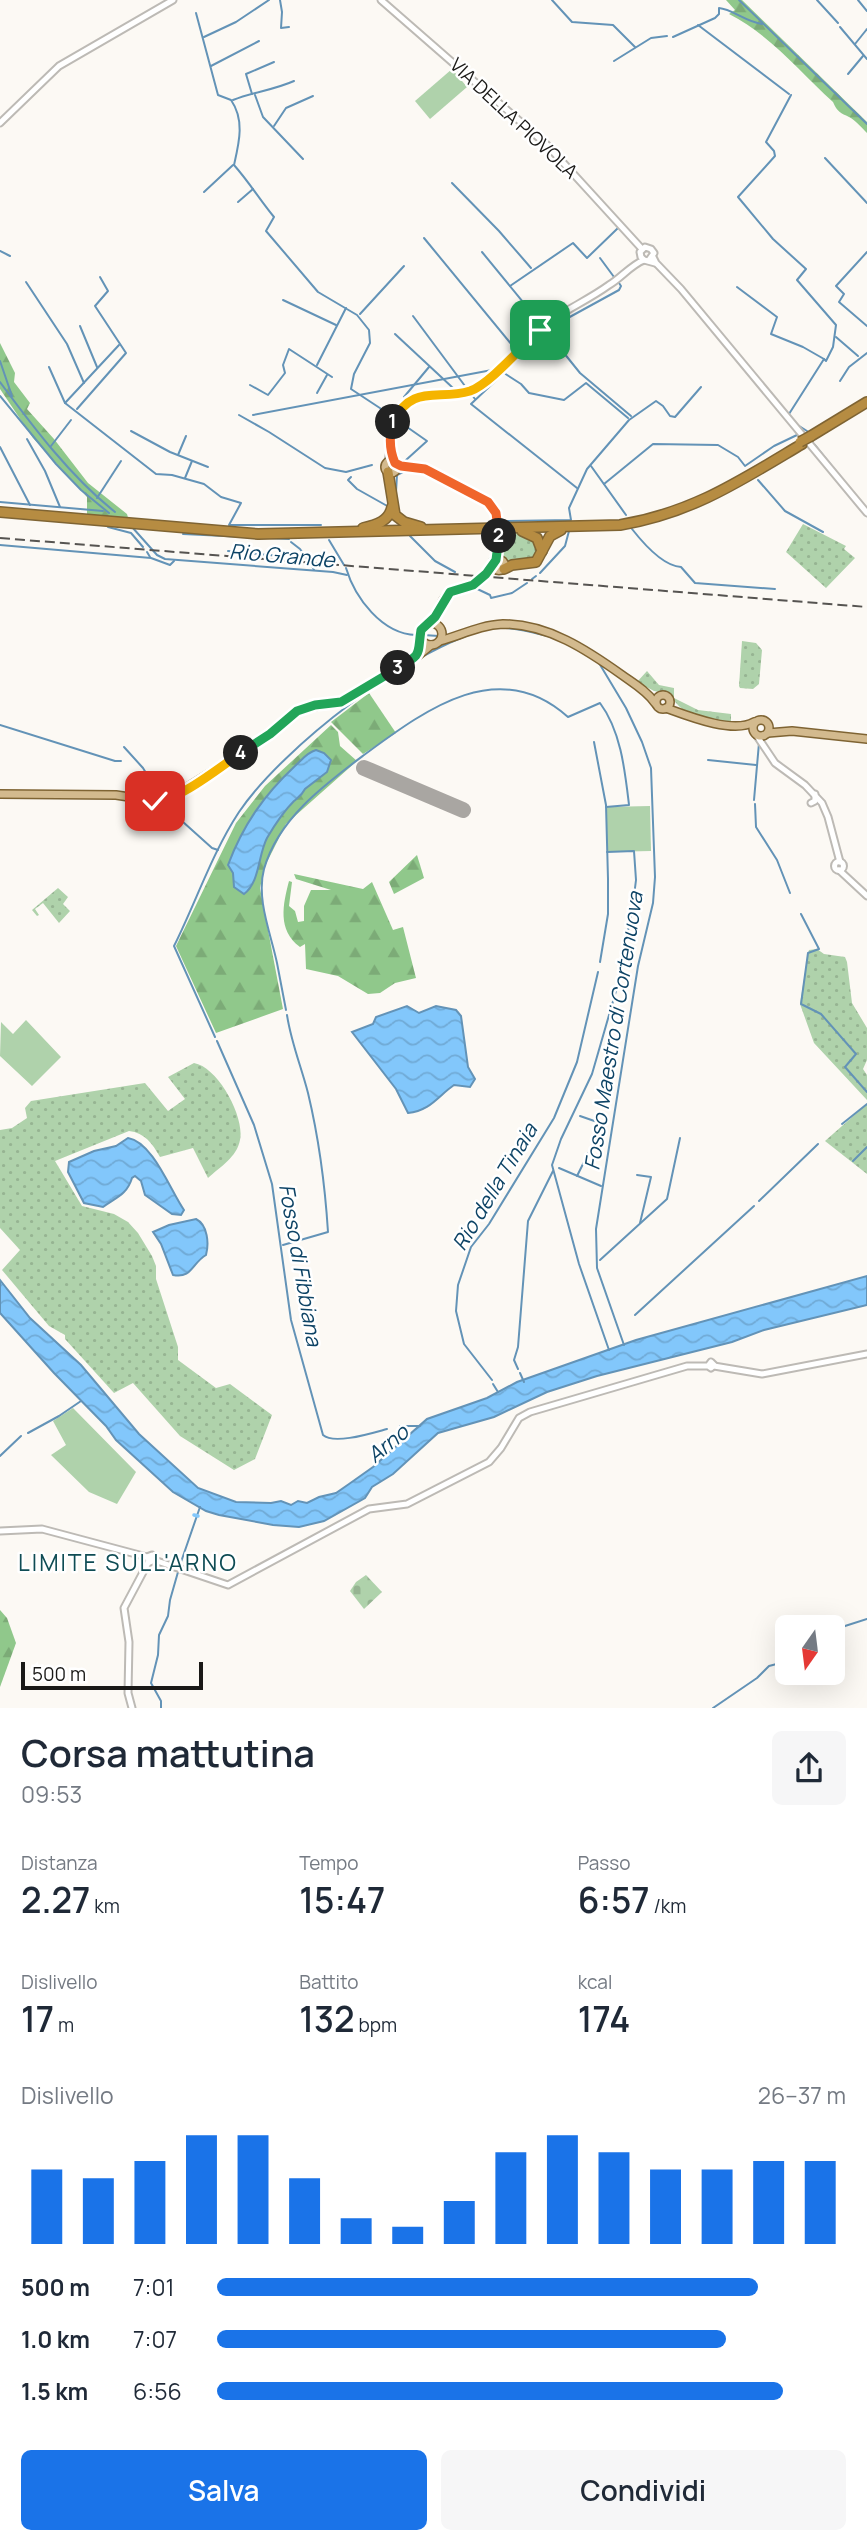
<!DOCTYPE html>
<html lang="it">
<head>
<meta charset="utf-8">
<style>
	:root { --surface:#fff; --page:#f6f6f7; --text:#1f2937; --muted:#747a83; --accent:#1a73e8 }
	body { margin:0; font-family:Manrope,sans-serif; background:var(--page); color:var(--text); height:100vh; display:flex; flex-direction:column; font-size:26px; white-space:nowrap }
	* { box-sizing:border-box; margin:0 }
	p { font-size:23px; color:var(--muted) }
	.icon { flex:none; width:38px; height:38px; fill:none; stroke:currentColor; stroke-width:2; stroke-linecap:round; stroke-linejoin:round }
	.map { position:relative; height:1708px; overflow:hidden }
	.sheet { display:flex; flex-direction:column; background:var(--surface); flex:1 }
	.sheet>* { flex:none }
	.needle { width:46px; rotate:194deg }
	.fabs { position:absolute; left:775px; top:1615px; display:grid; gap:14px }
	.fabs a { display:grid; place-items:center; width:70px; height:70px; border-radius:10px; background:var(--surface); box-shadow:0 7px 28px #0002; font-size:35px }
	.scale { position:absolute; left:21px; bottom:18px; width:182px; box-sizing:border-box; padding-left:7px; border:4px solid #1a1917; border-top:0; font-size:19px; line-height:24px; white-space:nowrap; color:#1a1917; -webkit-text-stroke:5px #fff; paint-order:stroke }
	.pin { position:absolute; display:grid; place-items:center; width:60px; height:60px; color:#fff; margin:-30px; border-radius:14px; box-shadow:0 4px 10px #0006 }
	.km { position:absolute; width:35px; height:35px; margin:-18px; border-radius:50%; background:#222; color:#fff; font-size:19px; line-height:35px; text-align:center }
	.round { display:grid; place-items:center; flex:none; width:74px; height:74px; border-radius:10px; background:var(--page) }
	.summary { display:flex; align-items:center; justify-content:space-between; height:119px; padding:0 21px }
	h1 { font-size:38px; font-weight:600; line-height:52px }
	.stats { display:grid; grid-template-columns:repeat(3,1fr); gap:10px; height:119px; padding:7px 21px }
	.stats div { display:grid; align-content:center }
	.stats b { font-size:35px; font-weight:600 }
	.stats small { font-size:19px; font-weight:400 }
	.stats p { font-size:19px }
	.chart { height:196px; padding:14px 21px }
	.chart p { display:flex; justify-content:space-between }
	.chart svg { width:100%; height:126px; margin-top:7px; stroke:var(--accent); stroke-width:6 }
	.button { display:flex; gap:14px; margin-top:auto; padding:14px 21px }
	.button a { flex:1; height:80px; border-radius:10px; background:var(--accent); color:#fff; font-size:28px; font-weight:600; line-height:80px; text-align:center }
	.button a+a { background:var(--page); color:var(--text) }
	ul { padding:0 21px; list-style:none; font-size:23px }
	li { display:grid; grid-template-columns:112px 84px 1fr; align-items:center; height:52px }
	li i { height:18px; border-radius:9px; background:var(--accent) }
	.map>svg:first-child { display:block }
	.grass { fill:url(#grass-dots) }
	.forest { fill:url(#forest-firs) }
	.cemetery { fill:url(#cemetery-stones) }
	.garden { fill:#afd2ab }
	.water { fill:url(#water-waves); stroke:#6393b7; stroke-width:2 }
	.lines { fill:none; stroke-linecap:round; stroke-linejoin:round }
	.stream { stroke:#6393b7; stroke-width:2 }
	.canal { stroke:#82c7fb; stroke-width:3.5 }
	.runway { stroke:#a9a6a2; stroke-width:16 }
	.secondary-casing { stroke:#bdbab5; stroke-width:9 }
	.primary-casing { stroke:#7f6433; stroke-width:10 }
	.highway-casing { stroke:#7f6433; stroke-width:12 }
	.secondary { stroke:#fff; stroke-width:5 }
	.primary { stroke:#d3ba8e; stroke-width:7 }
	.highway { stroke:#b68c42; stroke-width:9 }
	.rail { stroke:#565451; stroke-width:2; stroke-dasharray:10 5; stroke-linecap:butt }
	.primary-bridge-casing { stroke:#7f6433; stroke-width:10; stroke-linecap:butt }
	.highway-bridge-casing { stroke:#7f6433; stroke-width:12; stroke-linecap:butt }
	.primary-bridge { stroke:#d3ba8e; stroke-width:7 }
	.highway-bridge { stroke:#b68c42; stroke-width:9 }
	.split-1-casing { stroke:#fff; stroke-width:14 }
	.split-2-casing { stroke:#fff; stroke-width:14 }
	.split-3-casing { stroke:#fff; stroke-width:14 }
	.split-4-casing { stroke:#fff; stroke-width:14 }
	.split-5-casing { stroke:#fff; stroke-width:14 }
	.split-1 { stroke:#f5b400; stroke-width:9 }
	.split-2 { stroke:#f0652b; stroke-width:9 }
	.split-3 { stroke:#22a559; stroke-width:9 }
	.split-4 { stroke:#22a559; stroke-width:9 }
	.split-5 { stroke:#f5b400; stroke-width:9 }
	.labels { text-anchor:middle; stroke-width:5; stroke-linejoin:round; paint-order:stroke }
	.street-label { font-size:19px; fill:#1a1917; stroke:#fff }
	.water-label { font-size:21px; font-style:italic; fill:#0d4365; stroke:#fff }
	.quarter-label { font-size:23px; letter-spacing:2px; fill:#0f4c54; stroke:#fff }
</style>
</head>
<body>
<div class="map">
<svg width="867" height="1708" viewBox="0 0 867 1708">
	<defs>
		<pattern id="grass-dots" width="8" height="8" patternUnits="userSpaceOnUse" patternTransform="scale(1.75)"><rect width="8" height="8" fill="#afd2ab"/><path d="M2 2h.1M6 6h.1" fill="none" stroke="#96b492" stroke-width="1.8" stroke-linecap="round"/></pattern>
		<pattern id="forest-firs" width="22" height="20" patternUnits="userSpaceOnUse" patternTransform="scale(1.75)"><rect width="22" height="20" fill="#90c88b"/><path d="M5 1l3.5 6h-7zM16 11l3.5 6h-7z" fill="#7cab77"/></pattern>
		<pattern id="cemetery-stones" width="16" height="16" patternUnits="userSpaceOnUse" patternTransform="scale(1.75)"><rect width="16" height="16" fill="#afd2ab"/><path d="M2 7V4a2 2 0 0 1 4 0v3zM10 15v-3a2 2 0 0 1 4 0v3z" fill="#96b492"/></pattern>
		<pattern id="water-waves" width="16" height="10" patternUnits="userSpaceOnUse" patternTransform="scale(1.75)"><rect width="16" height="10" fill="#82c7fb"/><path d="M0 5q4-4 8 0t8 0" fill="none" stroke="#70aad6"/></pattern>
	</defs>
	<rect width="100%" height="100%" fill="#fcf9f4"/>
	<g class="grass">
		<path d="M803,524L846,546L844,549L855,558L826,588L786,552Z"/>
		<path d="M479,531H515L538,540V558L512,562L506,560L501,550V532L495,557L488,559L491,556L489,534H479Z"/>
		<path d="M742,641L756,643L762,650L759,684L753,689L740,688L739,686Z"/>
		<path d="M647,671L659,685L674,688V698L698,710L731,714V722C702,719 687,720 669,694L654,691L637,682Z"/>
		<path d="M58,888L68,897L63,904L70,911L59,923L43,903L35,909L39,915L37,916L32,910Z"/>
		<path d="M817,949L824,954L845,957L847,962L852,1003L867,1028V1060L863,1069L867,1075V1100L814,1043L800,1004L808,953L809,950Z"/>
		<path d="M194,1063C218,1067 245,1117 240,1140C237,1157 220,1167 208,1178L193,1148L160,1157C152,1143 145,1133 129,1131L55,1161L82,1206L114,1214L128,1222L138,1233L152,1256L156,1266V1279L178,1347V1360L216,1388L230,1384L272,1415L255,1459L234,1470L180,1436L133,1383L114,1393L65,1339V1335L49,1326L2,1270L20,1250L0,1228V1130L12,1128L27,1118L25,1108L31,1101L145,1083L168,1111L185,1099L168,1077Z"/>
		<path d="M867,1104V1174L825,1141Z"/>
	</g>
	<g class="forest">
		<path d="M726,0H742L867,122V133C862,128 855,120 849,117C841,113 837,112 833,102C800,72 769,34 729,14L735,10Z"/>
		<path d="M0,343L15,373L14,382L30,403L27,409L54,439L88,483L127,514L129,521L87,517V497L33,438L0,389Z"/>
		<path d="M369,693L396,733L363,754L331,722Z"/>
		<path d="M331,725L338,732L340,746L357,761L286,824L265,866L260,888L283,1009L216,1033L176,946L236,823L265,786Z"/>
		<path d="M417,855L424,878L394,894L389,882Z"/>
		<path d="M294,874L363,889L372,882L393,930L403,927L416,978L395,983L380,993L368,994L338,976L306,969L305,944L300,947C277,930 283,904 289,881L292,882L289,906L295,911L298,922L304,921V906L311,890H331L296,879Z"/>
		<path d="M0,1610L7,1618L16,1643L0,1687Z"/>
	</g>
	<path class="cemetery" d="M366,1575L382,1592L364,1609L350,1591L356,1582Z"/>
	<g class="garden">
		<path d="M452,69L467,87L430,119L415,101Z"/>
		<path d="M650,806L651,851L607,852L606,807Z"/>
		<path d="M26,1020L61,1057L32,1086L0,1056L1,1022L13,1034Z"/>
		<path d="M73,1408L136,1472L117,1504L89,1492L51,1455L66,1445L53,1421Z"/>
	</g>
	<g class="water">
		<path d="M316,750L324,753L331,760L327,772L305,789C302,795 300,796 294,801C285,810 274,826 267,838C258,855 260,882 244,894L234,887L233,873L228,865C243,825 264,795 295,766C302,760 306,753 316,750Z"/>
		<path d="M407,1006L419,1013L436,1006L456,1010L461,1016L468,1067L475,1079L470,1087L454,1085C438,1096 430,1111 408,1113L396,1089L352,1032L373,1024L376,1017Z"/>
		<path d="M128,1138C153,1142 171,1192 184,1210L181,1215L172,1214L145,1195L141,1181L135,1176L132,1178C127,1195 115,1198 103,1207L84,1203L68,1172L69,1162L94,1151L116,1146Z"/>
		<path d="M196,1219C208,1225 209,1244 206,1255C192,1263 192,1279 173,1275L161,1244L153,1232L169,1225Z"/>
		<path d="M867,1276V1305L764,1330L732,1342L597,1376L547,1392L494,1417L438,1433L393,1474L372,1487L365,1498L324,1521L299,1527L273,1525L219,1515L206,1511L173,1492L116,1440L106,1426L54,1373L0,1313V1280L30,1318L81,1365L139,1434L198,1488L236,1502L271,1503L281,1501L291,1505L298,1501L307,1503L319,1497L336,1493L349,1484L373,1467L427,1419L487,1398L517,1382L636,1340Z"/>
	</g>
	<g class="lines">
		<g class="stream">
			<path d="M280,0L282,12L281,28L289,27"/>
			<path d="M552,0L572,22L613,25L635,47"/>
			<path d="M739,0L867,124"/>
			<path d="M817,0L838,23"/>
			<path d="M858,0L867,11"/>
			<path d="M196,13L218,95L231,100C245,120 239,143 234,165"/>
			<path d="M698,25L789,94"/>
			<path d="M840,27L867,59"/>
			<path d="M204,37L236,22L269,0"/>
			<path d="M673,37L715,18L719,14V8C732,9 746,22 762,24"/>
			<path d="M855,44L867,29"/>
			<path d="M614,61L651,38L667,36"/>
			<path d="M211,66L259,41"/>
			<path d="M848,74L863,56"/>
			<path d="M252,94L246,74L274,62"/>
			<path d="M255,95L263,117L303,159"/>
			<path d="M233,100C253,92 274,90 294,81"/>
			<path d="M274,126L286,108L313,96"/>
			<path d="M825,158L867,203"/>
			<path d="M234,165C249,182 260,200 274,217L266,231L318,292L357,315L369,330L370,343L354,374L351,389L392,416"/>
			<path d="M452,183L499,231L531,268"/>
			<path d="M204,192L233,165"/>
			<path d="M238,202L253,189"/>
			<path d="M424,238L521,356"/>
			<path d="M0,251L10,256"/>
			<path d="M482,252L541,324"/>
			<path d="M867,252L836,286L844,294L839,302L867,326"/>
			<path d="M600,258L614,277"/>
			<path d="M26,282L67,344L84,383"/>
			<path d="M510,286L573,243L587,258L618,228"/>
			<path d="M737,287L777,317L771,334L803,347L824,359"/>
			<path d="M283,300L336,325"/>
			<path d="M360,314L404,266"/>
			<path d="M413,316L465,386"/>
			<path d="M80,326L97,367"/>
			<path d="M546,330L619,290L621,286L619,283"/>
			<path d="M547,332L471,404L577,488"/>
			<path d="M547,332L580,373L631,416"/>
			<path d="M395,334L453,388"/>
			<path d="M836,337L858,356"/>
			<path d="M0,361L12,396"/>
			<path d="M317,365L346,308"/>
			<path d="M49,367L65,403L156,474L172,475L204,484L221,497L241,503L229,525H321"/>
			<path d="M504,373L521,384L529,393L564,400L586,383L628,418"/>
			<path d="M840,381L849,367L867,353"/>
			<path d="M0,382C34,428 70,476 115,512"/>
			<path d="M250,385L268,395L285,373L283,365L289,349L332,377"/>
			<path d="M317,393L327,375"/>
			<path d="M471,394L475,399"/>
			<path d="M0,396L56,464L81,490L109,513"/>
			<path d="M404,397L429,367"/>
			<path d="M65,403L119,345"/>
			<path d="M77,409L126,353L95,306L108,291L100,277"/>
			<path d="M789,414L824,359L826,361L833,347L836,325L797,280L806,269L773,239L738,197L775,156L774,151L766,142L791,95"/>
			<path d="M239,415L269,432L325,468L346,472L372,465"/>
			<path d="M253,415L492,370"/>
			<path d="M397,420L427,441L406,460L408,463"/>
			<path d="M796,424L807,431"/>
			<path d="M131,431L170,452L208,467"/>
			<path d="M27,439L45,471L60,507"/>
			<path d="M815,445L843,480"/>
			<path d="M51,446L71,420"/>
			<path d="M0,447L30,505"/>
			<path d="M178,455L186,436"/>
			<path d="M591,466L626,515"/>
			<path d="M351,477L348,480L357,489L389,507"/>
			<path d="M185,478L192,461"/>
			<path d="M758,480L785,511L823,532"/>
			<path d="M604,484L653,444L718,445L738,457L745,466L774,446L797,435"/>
			<path d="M396,492L397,475L407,470"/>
			<path d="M97,498L121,461"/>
			<path d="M0,502L103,511"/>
			<path d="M508,521L571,520L569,508L587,469L629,420L656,401L663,406L670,416L675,417L701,387"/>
			<path d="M108,527L131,533L143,547"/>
			<path d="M132,527L157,555L165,559L333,572L347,575"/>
			<path d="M632,529C643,543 663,566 681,567L695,583L775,589"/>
			<path d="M183,534L289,539"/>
			<path d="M410,536L435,561L455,572"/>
			<path d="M322,537H327"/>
			<path d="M329,540L344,565"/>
			<path d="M291,542L300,549L309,561"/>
			<path d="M0,545L151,558L170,565L174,561"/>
			<path d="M228,551L279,556V559"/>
			<path d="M147,552L150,557"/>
			<path d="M311,564L314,570"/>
			<path d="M346,568C355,598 382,634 416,635"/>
			<path d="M540,573L565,546L569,531"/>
			<path d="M532,579L536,576"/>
			<path d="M471,586L490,595L491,598L512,593L527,583"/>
			<path d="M423,635L439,636"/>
			<path d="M599,663L626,708L642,742L651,768L655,877L653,903L638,966L596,1229L597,1268L624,1345"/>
			<path d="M0,725L115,761H121"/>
			<path d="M594,742L606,805L608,879V914L600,962"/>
			<path d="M124,747L143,768L160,796"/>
			<path d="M708,760L756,765"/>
			<path d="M754,800L759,743"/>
			<path d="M150,804H163L212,848L218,850"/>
			<path d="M755,804L756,827L777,860L790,893"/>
			<path d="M607,852L634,851L636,880L633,904L618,984L592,1074L561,1139L552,1165L579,1264L609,1350"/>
			<path d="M801,914L819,949L808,953L801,1004L821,1014L856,1054L845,1067L867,1092"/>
			<path d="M286,1010C283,995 280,979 277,963C271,934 256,899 264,869C278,819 324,785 364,755C424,711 498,654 568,717L600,703C621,731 625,771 629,805L606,807"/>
			<path d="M215,1037L174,946C196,902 212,853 239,812C283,747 411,648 488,629C507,625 532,632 551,637"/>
			<path d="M217,1041L254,1125L272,1184L291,1320L323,1435C334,1445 372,1433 387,1429"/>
			<path d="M842,1124L867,1104"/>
			<path d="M853,1161L867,1147"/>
			<path d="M559,1168L601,1186"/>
			<path d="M637,1175L651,1177L640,1223"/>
			<path d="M577,1176L603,1124L580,1116"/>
			<path d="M759,1201L818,1144"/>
			<path d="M283,1245L328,1232C325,1185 319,1139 308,1093C301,1066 291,1042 287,1015"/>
			<path d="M600,1260L667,1199L680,1138"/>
			<path d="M635,1315L754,1206"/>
			<path d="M518,1369L514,1360L518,1347L528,1221L553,1171"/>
			<path d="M520,1373L524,1382"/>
			<path d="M492,1380L464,1344L456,1311L458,1285L471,1247L489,1224L554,1118L577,1062L598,972"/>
			<path d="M493,1384L498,1392"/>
			<path d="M400,1426H420"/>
			<path d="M28,1433L59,1416L81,1401"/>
			<path d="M0,1456L21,1436"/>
			<path d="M181,1562L200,1507"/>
			<path d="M833,1636L845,1626L867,1619"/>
			<path d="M161,1708V1701L151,1683L158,1655L159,1635L168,1616L170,1600L178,1572"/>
			<path d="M713,1708L757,1678L769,1666L788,1661"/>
		</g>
		<path class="canal" d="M194,1515L198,1516"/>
		<path class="runway" d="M364,768L463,810"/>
		<g class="secondary-casing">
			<g id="secondary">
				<path d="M381,0L547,145L642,249"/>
				<path d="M0,123L59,66L173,0"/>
				<path d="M653,257L656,263L681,289L867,513"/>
				<path d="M649,260L654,253L651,249L645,247L640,252L641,257L644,260L655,263"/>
				<path d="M387,464C394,444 386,424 402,408C423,386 454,401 478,387C502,373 520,346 541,328C562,311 587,301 609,285C621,278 631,265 644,260"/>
				<path d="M757,736L775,763L805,785L822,803L828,817L840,862"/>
				<path d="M811,803L815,801V794"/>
				<circle cx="839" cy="866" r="4.5"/>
				<path d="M839,870L867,896"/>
				<path d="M714,1366L762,1374L867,1354"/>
				<path d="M0,1531L42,1529L147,1557"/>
				<path d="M154,1560L152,1555L147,1557L150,1562L154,1560L228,1585L369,1509L407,1504L489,1462L501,1448L519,1418L530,1412L687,1366H708L711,1362L714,1365L711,1368L708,1366"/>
				<path d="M132,1708L128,1693L129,1642L124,1608L149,1561"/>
			</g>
		</g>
		<g class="primary-casing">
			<g id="primary">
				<circle cx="391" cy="467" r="6"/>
				<path d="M396,464L425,469L484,499L494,508L498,523"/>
				<circle cx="499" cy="565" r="5.5"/>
				<path d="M496,560L498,533"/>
				<circle cx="431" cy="634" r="11"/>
				<path d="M429,623L436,615L443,600"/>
				<path d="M440,641C461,635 481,625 503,624C548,624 587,650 622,675C633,683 647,691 655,703"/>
				<circle cx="663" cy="702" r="7"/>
				<path d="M666,708C688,716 733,734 754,722"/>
				<circle cx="761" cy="728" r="8"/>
				<path d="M768,733L792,731L867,739"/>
				<path d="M0,794L116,795L155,801L167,800L262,740L297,711L348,699L419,655L431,645"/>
			</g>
		</g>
		<g class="highway-casing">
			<g id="highway">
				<path d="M811,436L867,402"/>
				<path d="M388,472L395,515L404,522L421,527"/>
				<path d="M0,512L258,534L620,525C692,513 740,481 802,444"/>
				<path d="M363,528C377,525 389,521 392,507"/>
				<path d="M522,531L537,538L542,551"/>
				<path d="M504,569L512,565L536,562L550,536L561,530"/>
			</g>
		</g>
		<use href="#secondary" class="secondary"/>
		<use href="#primary" class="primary"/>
		<use href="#highway" class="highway"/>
		<path class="rail" d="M0,538L867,607"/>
		<g class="primary-bridge-casing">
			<g id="primary-bridge">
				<path d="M498,523V533"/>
				<path d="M443,600C454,583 471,590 486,574"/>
			</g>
		</g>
		<g class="highway-bridge-casing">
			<path id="highway-bridge" d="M800,442L811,436"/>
		</g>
		<use href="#primary-bridge" class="primary-bridge"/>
		<use href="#highway-bridge" class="highway-bridge"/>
	</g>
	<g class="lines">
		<g class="split-1-casing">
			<path id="split-1" d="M393,422C412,383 438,401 470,391C490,384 523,345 540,330"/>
		</g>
		<g class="split-2-casing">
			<path id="split-2" d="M393,422C389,436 389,449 395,463L401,466L425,469L488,502L496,513L499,536"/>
		</g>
		<g class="split-3-casing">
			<path id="split-3" d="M398,668C423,653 417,656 421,630L435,617L450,592L473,585L486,574L496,560L499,536"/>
		</g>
		<g class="split-4-casing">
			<path id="split-4" d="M241,753L270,734L297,711L315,705L341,702L398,668"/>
		</g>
		<g class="split-5-casing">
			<path id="split-5" d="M155,801C179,801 221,766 241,753"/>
		</g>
		<use href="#split-1" class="split-1"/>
		<use href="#split-2" class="split-2"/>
		<use href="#split-3" class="split-3"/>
		<use href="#split-4" class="split-4"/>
		<use href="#split-5" class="split-5"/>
	</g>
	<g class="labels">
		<g class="street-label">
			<text transform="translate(514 118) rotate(43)" y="7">VIA DELLA PIOVOLA</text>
		</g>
		<g class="water-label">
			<text transform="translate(282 556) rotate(5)" y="7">Rio Grande</text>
			<text transform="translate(614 1031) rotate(-81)" y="7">Fosso Maestro di Cortenuova</text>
			<text transform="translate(495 1187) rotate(-59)" y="7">Rio della Tinaia</text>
			<text transform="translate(300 1265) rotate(80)" y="7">Fosso di Fibbiana</text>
			<text transform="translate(388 1444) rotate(-39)" y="7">Arno</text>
		</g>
		<g class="quarter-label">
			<text x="128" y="1571">LIMITE SULL'ARNO</text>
		</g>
	</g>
</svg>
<div class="fabs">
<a><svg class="needle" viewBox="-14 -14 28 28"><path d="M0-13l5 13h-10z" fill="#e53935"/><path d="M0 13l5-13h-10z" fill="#747a83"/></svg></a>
</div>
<div class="scale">500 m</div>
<div class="pin" style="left:540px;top:330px;background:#1e9e55"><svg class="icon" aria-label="arrive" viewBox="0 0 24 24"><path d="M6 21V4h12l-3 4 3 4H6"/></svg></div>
<div class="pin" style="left:155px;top:801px;background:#d93025"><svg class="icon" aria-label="check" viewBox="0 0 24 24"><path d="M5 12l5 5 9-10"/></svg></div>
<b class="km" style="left:393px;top:422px">1</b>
<b class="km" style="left:499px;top:536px">2</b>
<b class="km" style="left:398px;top:668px">3</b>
<b class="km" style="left:241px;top:753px">4</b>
</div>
<section class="sheet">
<div class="summary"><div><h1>Corsa mattutina</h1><p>09:53</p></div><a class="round"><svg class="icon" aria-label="share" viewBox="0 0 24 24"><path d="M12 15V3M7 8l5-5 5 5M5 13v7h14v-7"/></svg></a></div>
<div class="stats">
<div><p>Distanza</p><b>2.27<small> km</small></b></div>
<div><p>Tempo</p><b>15:47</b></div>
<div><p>Passo</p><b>6:57<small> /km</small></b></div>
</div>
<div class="stats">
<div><p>Dislivello</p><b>17<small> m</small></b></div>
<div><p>Battito</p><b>132<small> bpm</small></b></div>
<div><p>kcal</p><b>174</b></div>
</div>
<div class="chart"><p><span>Dislivello</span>26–37 m</p>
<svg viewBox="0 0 160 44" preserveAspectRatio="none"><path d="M5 44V18M15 44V21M25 44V15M35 44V6M45 44V6M55 44V21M65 44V35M75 44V38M85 44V29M95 44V12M105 44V6M115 44V12M125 44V18M135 44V18M145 44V15M155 44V15"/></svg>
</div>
<ul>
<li><b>500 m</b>7:01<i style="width:86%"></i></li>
<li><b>1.0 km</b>7:07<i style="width:81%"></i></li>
<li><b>1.5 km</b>6:56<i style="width:90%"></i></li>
</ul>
<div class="button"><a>Salva</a><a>Condividi</a></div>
</section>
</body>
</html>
